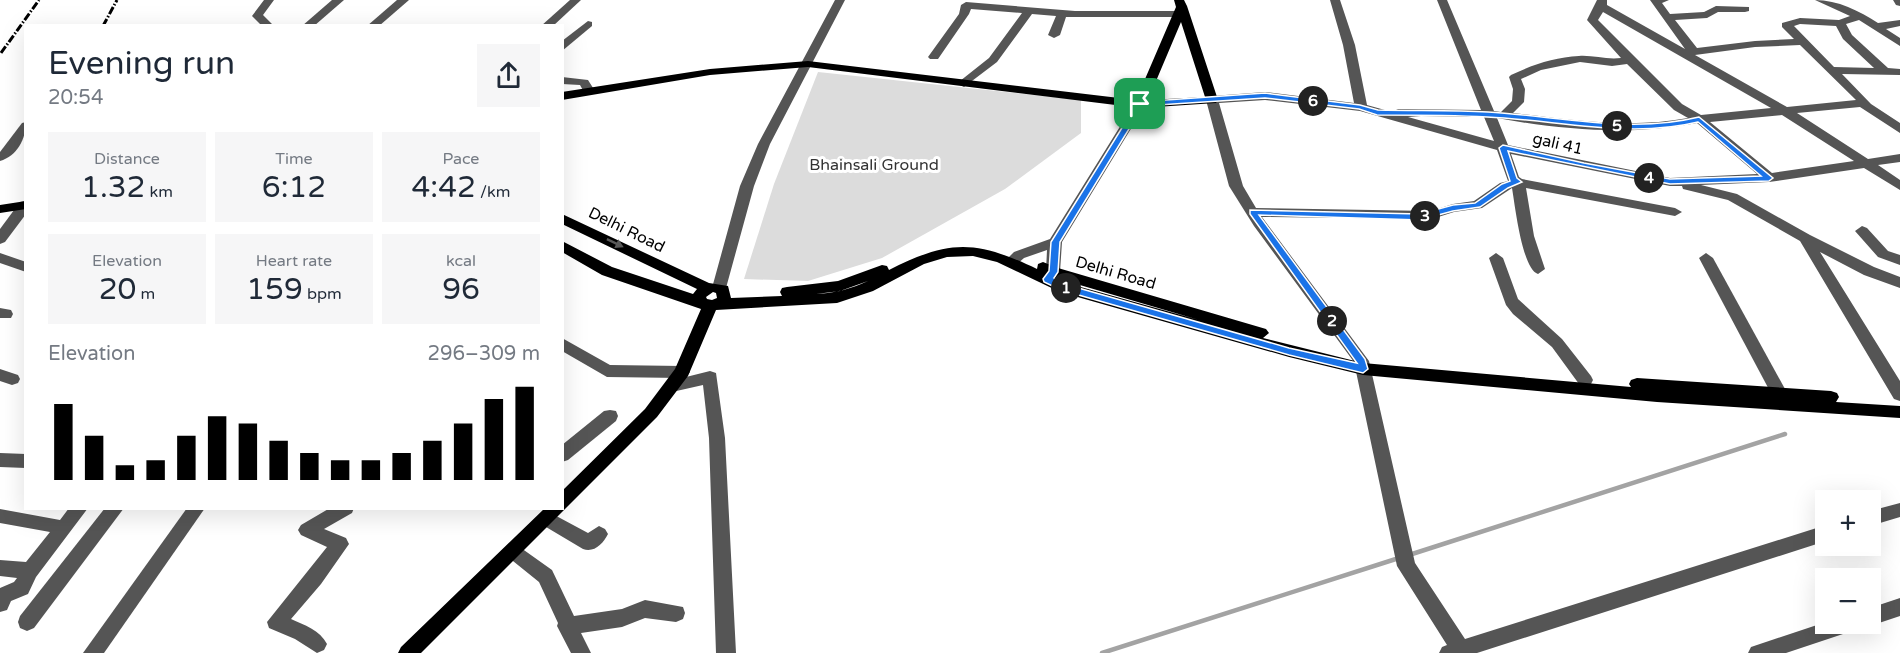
<!DOCTYPE html>
<html lang="en">
<head>
<meta charset="utf-8">
<style>
	:root { --surface:#fff; --page:#f6f6f7; --text:#1f2937; --muted:#747a83; --accent:#000 }
	body { margin:0; font-family:"Varela Round",sans-serif; background:var(--page); color:var(--text); height:100vh; display:flex; flex-direction:column; font-size:22px; white-space:nowrap }
	* { box-sizing:border-box; margin:0 }
	p { font-size:20px; color:var(--muted) }
	.icon { flex:none; width:33px; height:33px; fill:none; stroke:currentColor; stroke-width:2; stroke-linecap:round; stroke-linejoin:round }
	.map { position:relative; flex:1; overflow:hidden }
	.panel { position:absolute; left:24px; top:24px; width:540px; height:486px; display:flex; flex-direction:column; background:var(--surface); border-radius:0px; box-shadow:0 6px 24px #0002 }
	.panel>* { flex:none }
	.controls { position:absolute; left:1815px; top:490px; display:grid; gap:12px }
	.controls a { display:grid; place-items:center; width:66px; height:66px; border-radius:0px; background:var(--surface); box-shadow:0 6px 24px #0002; font-size:30px }
	.pin { position:absolute; display:grid; place-items:center; width:51px; height:51px; color:#fff; margin:-26px; border-radius:12px; box-shadow:0 3px 9px #0006 }
	.km { position:absolute; width:30px; height:30px; margin:-15px; border-radius:50%; background:#222; color:#fff; font-size:16px; line-height:30px; text-align:center }
	.round { display:grid; place-items:center; flex:none; width:63px; height:63px; border-radius:0px; background:var(--page) }
	.overview { display:flex; align-items:center; justify-content:space-between; height:102px; padding:0 24px }
	h1 { font-size:33px; font-weight:600; line-height:45px }
	.metrics { display:grid; grid-template-columns:repeat(3,1fr); gap:9px; height:102px; padding:6px 24px }
	.metrics div { display:grid; align-content:center; border-radius:0px; background:var(--page); text-align:center }
	.metrics b { font-size:30px; font-weight:600 }
	.metrics small { font-size:16px; font-weight:400 }
	.metrics p { font-size:16px }
	.chart { height:168px; padding:12px 24px }
	.chart p { display:flex; justify-content:space-between }
	.chart svg { width:100%; height:108px; margin-top:6px; stroke:var(--accent); stroke-width:6 }
	.map>svg:first-child { display:block }
	.green { fill:#dcdcdc }
	.lines { fill:none; stroke-linecap:round; stroke-linejoin:round }
	.stream { stroke:#a3a3a3; stroke-width:4.5 }
	.minor { fill:#555; fill-rule:evenodd }
	.major { fill:#000; fill-rule:evenodd }
	.rail { stroke:#000; stroke-width:3; stroke-dasharray:8 2 1.5 2; stroke-linecap:butt }
	.oneway { fill:#595959 }
	.route { fill:#1a73e8; stroke:#fff; stroke-width:1.5; fill-rule:evenodd }
	.labels { text-anchor:middle; stroke-width:6; stroke-linejoin:round; paint-order:stroke }
	.street-label { font-size:16px; fill:#000; stroke:#fff }
	.park-label { font-size:16px; fill:#333; stroke:#fff }
</style>
</head>
<body>
<div class="map">
<svg width="1900" height="653" viewBox="0 0 1900 653">
	<rect width="100%" height="100%" fill="#fff"/>
	<path class="green" d="M818,72L1081,100V133L1005,189L882,258L808,281L744,279L774,184Z"/>
	<g class="lines">
		<g class="stream">
			<path d="M1409,555L1785,434"/>
			<path d="M1102,653L1399,558"/>
		</g>
		<g class="minor">
			<path d="M264,0H274L263,15L274,26H262L252,16Z"/>
			<path d="M332,0H344L314,26H302Z"/>
			<path d="M397,0H409L379,26H367Z"/>
			<path d="M570,0H581L553,26H541Z"/>
			<path d="M835,0H845L770,144L754,186L726,288L724,292H714L712,288L740,186L758,144Z"/>
			<path d="M1330,0H1340L1355,45L1367,105L1392,112L1398,109L1481,110L1437,0H1447L1494,111L1501,112L1512,101L1513,89L1509,77L1511,75C1532,65 1555,57 1579,56C1593,55 1607,60 1621,58L1587,20L1597,0H1607V5L1685,49L1650,0H1669L1662,3L1670,14L1704,12L1716,6L1749,7V11L1745,12H1718L1707,18L1675,20L1697,48L1755,41L1794,39L1782,27V23L1800,18L1839,20L1850,16L1815,0C1838,0 1859,11 1878,23L1900,20V26L1886,29L1900,38V46L1859,20L1846,24L1852,35L1888,68L1900,69V75L1842,74L1871,104L1900,123V133L1860,107L1797,113L1868,159L1900,154V162L1878,165L1900,180V190L1864,168L1769,182L1701,185L1737,194L1810,235L1874,267L1900,277V288L1864,275L1820,252L1900,381V401L1894,399L1800,241L1728,200L1683,189L1682,186H1670L1511,154L1519,177L1522,179L1675,208L1682,212L1675,216L1526,188L1534,236L1545,269L1538,274C1522,269 1515,205 1512,188L1482,208L1454,212L1432,219L1262,217L1369,361L1415,563L1465,639L1826,525V541L1477,653H1439L1442,647L1447,645L1397,566L1354,362L1254,226L1229,186L1206,100L1212,96L1265,92L1354,103L1343,45ZM1603,12L1771,108L1701,115L1682,104L1598,20ZM1800,24L1836,26L1843,39L1874,68L1834,67L1794,26ZM1800,45L1856,100L1787,107L1695,55L1755,47ZM1580,62L1612,66L1627,64L1674,110L1688,118C1630,129 1571,120 1513,113L1524,102L1525,89L1521,79L1541,70ZM1265,100L1360,111L1497,150L1508,181L1500,183L1474,201L1453,204L1431,211L1256,208L1243,186L1219,103ZM1782,115L1854,161L1772,173L1710,122ZM1421,116L1484,117L1494,141L1408,117ZM1497,118C1561,130 1632,136 1697,123L1757,174L1670,178L1508,145Z"/>
			<path d="M1893,0H1900V6L1896,5Z"/>
			<path d="M966,2L1075,11H1179L1184,14L1179,17H1066L1060,35L1054,38L1048,35L1056,16L1032,14L997,62L964,87L960,85V81L989,58L1022,13L971,9L969,14L938,59H930L928,57L959,14L961,5Z"/>
			<path d="M588,21L592,22V26L562,51V41Z"/>
			<path d="M562,77L588,80L595,91L593,94H585L580,85L562,84Z"/>
			<path d="M1140,100L1146,104L1062,242L1060,272L1053,283L1048,284L1041,279L1046,271L1047,250L1024,258L1016,265H1006L1004,262L1014,252L1050,239L1134,104Z"/>
			<path d="M26,122C26,139 17,156 0,161V152L22,123Z"/>
			<path d="M25,201L26,214L5,242L0,244V229L20,202Z"/>
			<path d="M1862,226L1867,228L1888,251L1900,255V265L1878,257L1855,231Z"/>
			<path d="M0,253L26,262V272L0,263Z"/>
			<path d="M1496,253L1503,258L1518,299L1562,339L1591,376L1593,380L1591,384H1579L1552,347L1513,314L1506,305L1489,258Z"/>
			<path d="M1706,253L1713,258L1785,389L1787,393L1785,397L1779,399L1773,397L1699,258Z"/>
			<path d="M0,308L11,310L13,314L11,318H0Z"/>
			<path d="M562,338L610,365L682,366L688,368L690,372L686,377L710,371L716,373L725,438L736,653H716L709,438L703,385L672,392L666,390L664,386L666,382L681,378L607,377L562,351Z"/>
			<path d="M0,369L18,375L20,379L18,383L12,385L0,381Z"/>
			<path d="M610,410L616,411L618,416L616,421L568,460L562,462V445L604,411Z"/>
			<path d="M0,453L26,454V468L0,467Z"/>
			<path d="M1900,503V517L1870,526V511Z"/>
			<path d="M69,508H88L36,577L28,594L11,601L7,610L0,612V588L14,582L17,578L0,576V560L26,562L50,532L0,523V509L60,520Z"/>
			<path d="M105,508H124L34,628L27,631L20,628L18,622L20,616Z"/>
			<path d="M187,508H205L104,653H83Z"/>
			<path d="M330,508H354L352,513L324,529L346,538L349,544L321,584L291,619C304,625 320,630 327,644L324,650L317,653L295,639L269,628L267,622L327,547L301,535L298,530L301,525Z"/>
			<path d="M547,511L588,533L599,526L605,529L608,534C603,544 594,553 583,549L541,524L538,519L541,514Z"/>
			<path d="M514,543L552,570L574,616L622,609L645,600L683,607L685,613L683,619L676,622L645,618L622,627L581,633L591,653H571L557,626L558,623L539,582L508,557L505,551L508,545Z"/>
			<path d="M1900,598V616L1870,626L1866,624H1870V608Z"/>
			<path d="M1826,622L1857,624L1855,630L1786,653H1748L1751,647Z"/>
		</g>
		<g class="major">
			<path d="M1174,0H1184L1187,6L1218,100L1216,103L1140,108L808,67L710,75L562,100V92L710,69L808,61L1136,100L1176,7ZM1181,22L1205,97L1148,100Z"/>
			<path d="M26,201V209L0,213V205Z"/>
			<path d="M562,214L709,283L728,286L731,298L782,296L780,292L782,288L787,287L838,281L882,265L887,266L889,270C950,239 976,240 1037,269L1038,264L1043,262L1058,268L1266,329L1269,333L1263,338L1363,363L1631,387L1629,384L1631,380L1637,378L1831,391L1837,393L1839,397L1836,402L1900,406V418L1657,402L1363,375L1289,357L1060,292L997,262L973,256L947,257L924,264L873,291L837,303L716,310L688,376L657,417L421,653H398L401,647L545,508H562V491L645,409L675,369L701,309L602,275L562,252V241L612,267L693,294L697,289L562,224ZM1056,278L1199,320L1070,284ZM868,281C851,289 835,293 816,294L840,291ZM713,292L716,293L717,298L712,300L707,299L706,297Z"/>
		</g>
		<g class="rail">
			<path d="M103,26L117,0"/>
			<path d="M1,53L39,0"/>
		</g>
	</g>
	<defs><path id="oneway-solid" d="M-6-.8H1V-3.2L6.5 0L1 3.2V.8H-6Z" transform="scale(1.5)"/></defs>
	<use class="oneway" href="#oneway-solid" transform="translate(615 243) rotate(26)"/>
	<path class="route" d="M1265,93L1360,105L1378,110C1414,111 1452,110 1488,112C1558,116 1630,134 1699,117L1773,178L1769,181L1670,184L1508,151L1517,178L1522,182L1508,188L1480,207L1453,211L1420,220L1259,215L1365,359L1368,369L1363,373L1289,355L1061,290L1044,282L1043,279L1049,271L1051,242L1138,102ZM1265,98L1359,109L1377,115C1414,115 1451,115 1487,117C1557,120 1629,139 1698,122L1761,176L1670,179L1584,163L1503,145L1499,148L1510,181L1502,184L1475,203L1453,205L1420,214L1250,210V214L1357,363L1289,348L1068,285L1054,278L1058,272L1060,242L1143,106Z"/>
	<g class="labels">
		<g class="street-label">
			<text transform="translate(1558 143) rotate(13)" y="6">gali 41</text>
			<text transform="translate(627 229) rotate(26)" y="6">Delhi Road</text>
			<text transform="translate(1116 272) rotate(16)" y="6">Delhi Road</text>
		</g>
		<g class="park-label">
			<text x="874" y="170">Bhainsali Ground</text>
		</g>
	</g>
</svg>
<div class="controls">
<a>+</a>
<a>−</a>
</div>
<div class="pin" style="left:1140px;top:104px;background:#1e9e55"><svg class="icon" aria-label="arrive" viewBox="0 0 24 24"><path d="M6 21V4h12l-3 4 3 4H6"/></svg></div>
<b class="km" style="left:1066px;top:288px">1</b>
<b class="km" style="left:1332px;top:321px">2</b>
<b class="km" style="left:1425px;top:216px">3</b>
<b class="km" style="left:1649px;top:178px">4</b>
<b class="km" style="left:1617px;top:126px">5</b>
<b class="km" style="left:1313px;top:101px">6</b>
<section class="panel">
<div class="overview"><div><h1>Evening run</h1><p>20:54</p></div><a class="round"><svg class="icon" aria-label="share" viewBox="0 0 24 24"><path d="M12 15V3M7 8l5-5 5 5M5 13v7h14v-7"/></svg></a></div>
<div class="metrics">
<div><p>Distance</p><b>1.32<small> km</small></b></div>
<div><p>Time</p><b>6:12</b></div>
<div><p>Pace</p><b>4:42<small> /km</small></b></div>
</div>
<div class="metrics">
<div><p>Elevation</p><b>20<small> m</small></b></div>
<div><p>Heart rate</p><b>159<small> bpm</small></b></div>
<div><p>kcal</p><b>96</b></div>
</div>
<div class="chart"><p><span>Elevation</span>296–309 m</p>
<svg viewBox="0 0 160 44" preserveAspectRatio="none"><path d="M5 44V13M15 44V26M25 44V38M35 44V36M45 44V26M55 44V18M65 44V21M75 44V28M85 44V33M95 44V36M105 44V36M115 44V33M125 44V28M135 44V21M145 44V11M155 44V6"/></svg>
</div>
</section>
</div>
</body>
</html>
